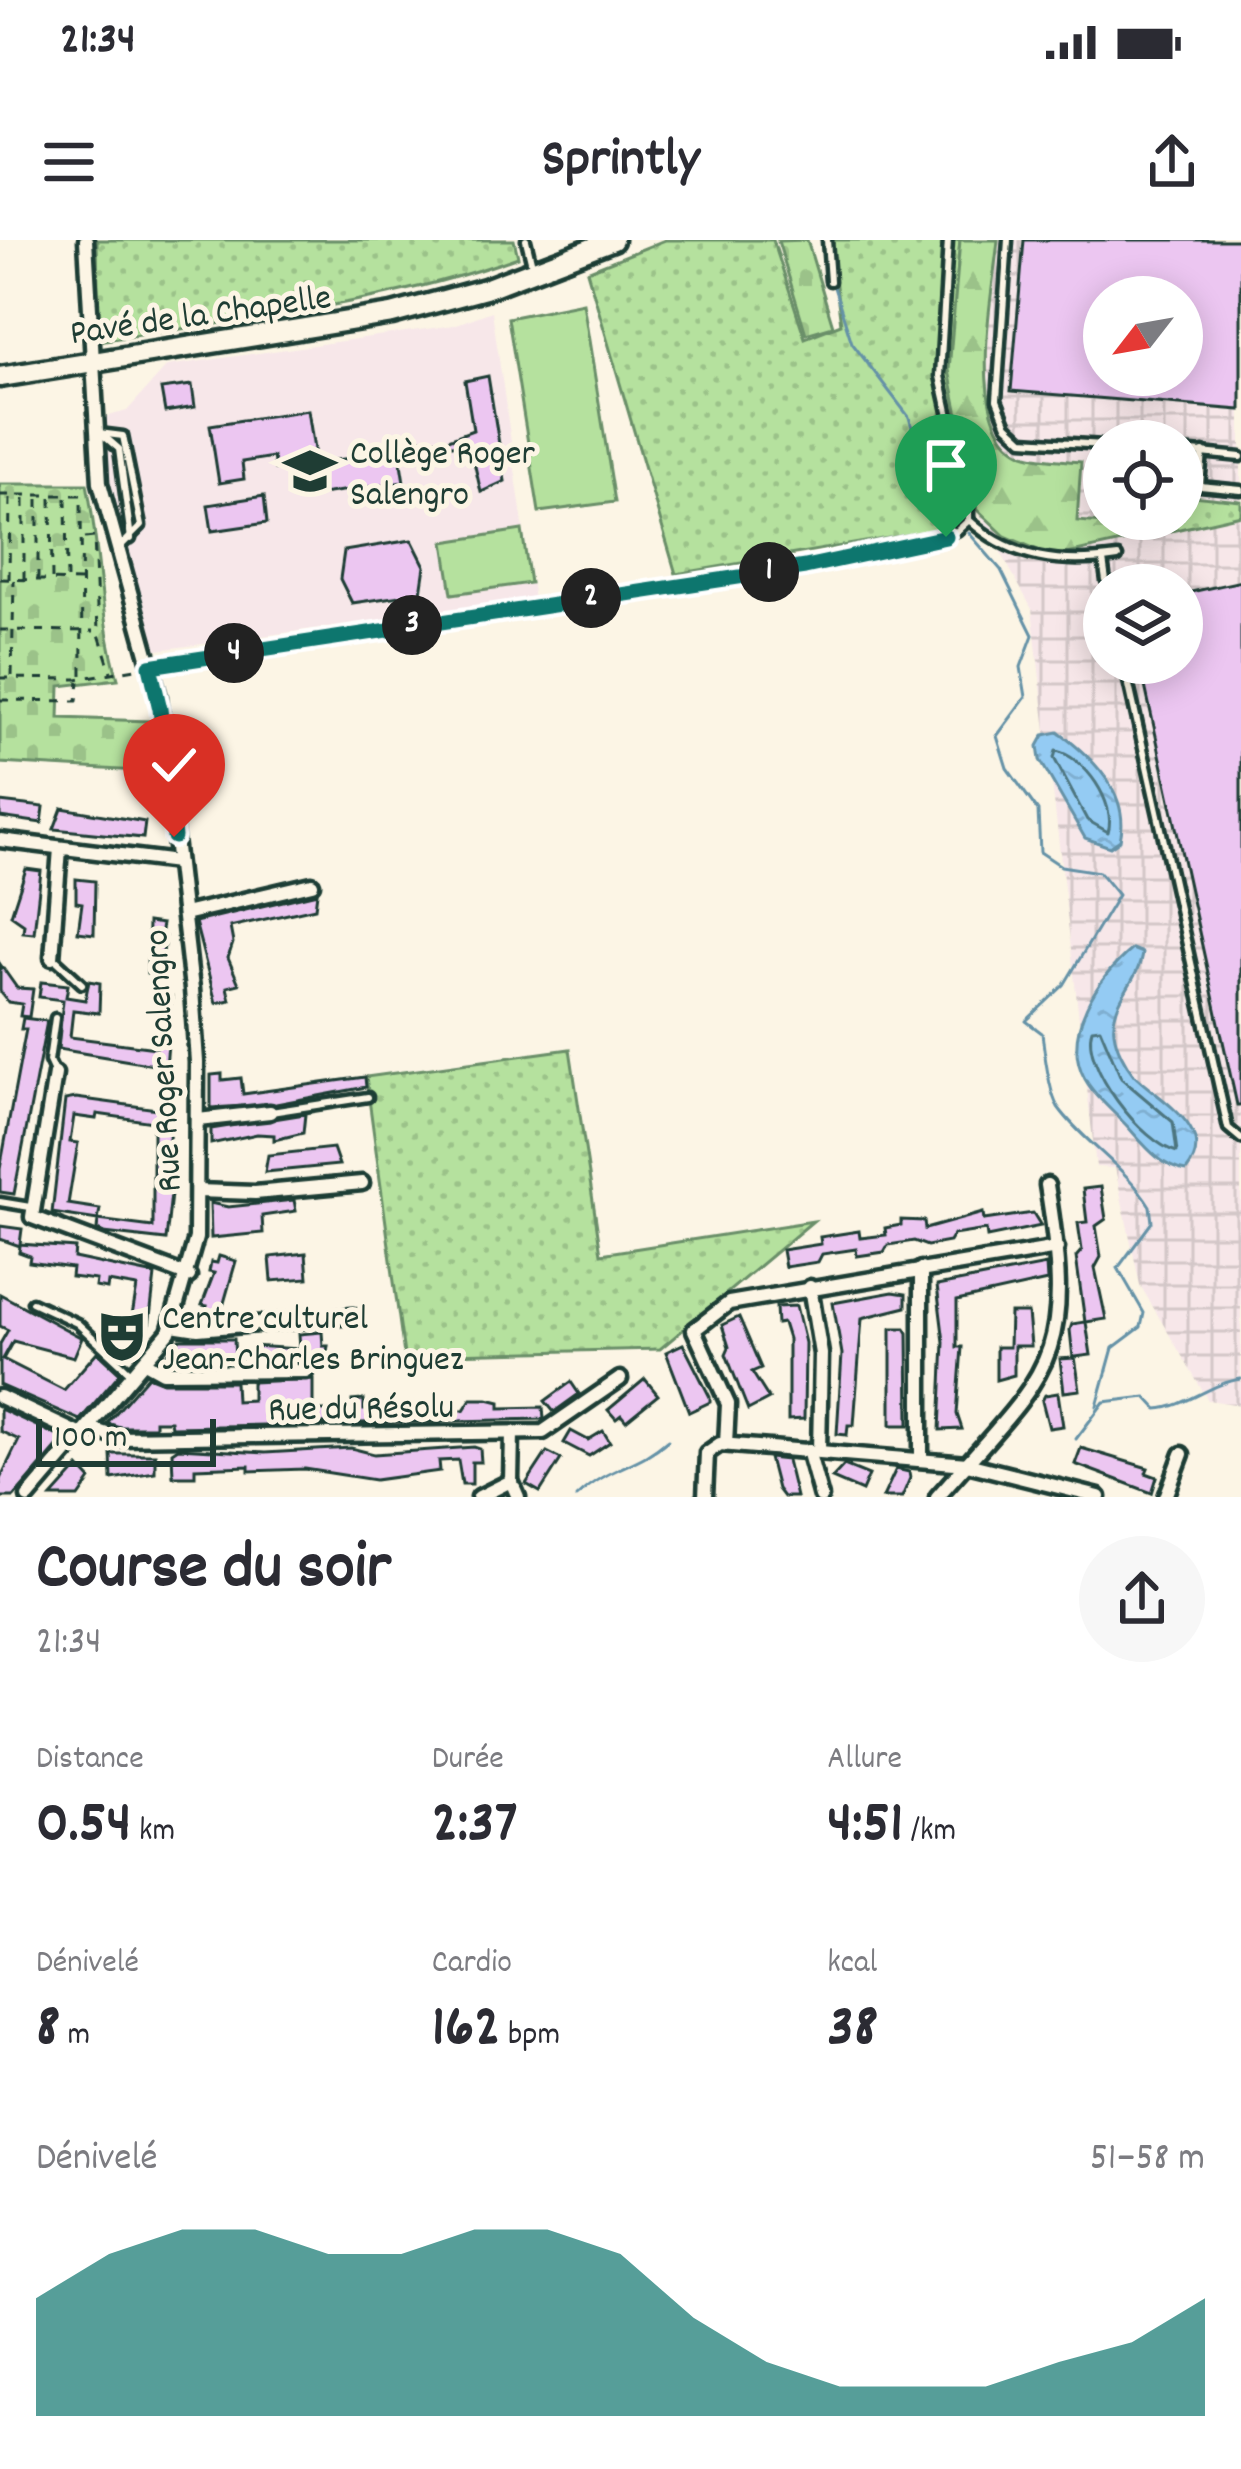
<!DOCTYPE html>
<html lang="fr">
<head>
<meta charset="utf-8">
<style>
	:root { --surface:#fff; --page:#f7f7f7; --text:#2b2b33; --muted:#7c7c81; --accent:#0f766e }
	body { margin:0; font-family:Dekko,sans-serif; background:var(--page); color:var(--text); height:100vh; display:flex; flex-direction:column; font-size:45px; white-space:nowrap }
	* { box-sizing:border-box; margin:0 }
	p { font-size:39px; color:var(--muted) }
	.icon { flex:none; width:66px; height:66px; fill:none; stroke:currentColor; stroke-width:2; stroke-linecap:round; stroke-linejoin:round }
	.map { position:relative; height:1257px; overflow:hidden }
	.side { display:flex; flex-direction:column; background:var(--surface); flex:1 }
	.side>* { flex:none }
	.needle { width:78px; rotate:239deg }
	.controls { position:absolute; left:1083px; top:36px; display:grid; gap:24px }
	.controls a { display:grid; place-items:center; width:120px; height:120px; border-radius:50%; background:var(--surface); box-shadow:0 6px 30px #0003; font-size:60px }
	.scale { position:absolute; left:36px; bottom:30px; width:180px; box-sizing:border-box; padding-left:12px; border:6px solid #1f3d34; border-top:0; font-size:33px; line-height:42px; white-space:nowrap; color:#1f3d34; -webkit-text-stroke:9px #fcf5e5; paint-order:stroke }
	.pin { position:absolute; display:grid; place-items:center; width:102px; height:102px; color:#fff; margin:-123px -51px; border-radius:50% 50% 50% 0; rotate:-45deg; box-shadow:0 0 12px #0007 }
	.pin .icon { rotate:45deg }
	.km { position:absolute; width:60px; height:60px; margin:-30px; border-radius:50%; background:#222; color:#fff; font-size:33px; line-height:60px; text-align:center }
	.round { display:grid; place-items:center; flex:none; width:126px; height:126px; border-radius:63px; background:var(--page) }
	.headline { display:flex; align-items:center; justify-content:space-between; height:204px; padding:0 36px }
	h1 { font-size:66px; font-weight:700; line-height:90px }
	.metrics { display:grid; grid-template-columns:repeat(3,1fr); gap:18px; height:204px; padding:12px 36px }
	.metrics div { display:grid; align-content:center }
	.metrics b { font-size:60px; font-weight:700 }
	.metrics small { font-size:33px; font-weight:400 }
	.metrics p { font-size:33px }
	.chart { height:336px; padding:24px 36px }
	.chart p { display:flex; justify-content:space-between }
	.chart svg { width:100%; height:216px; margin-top:12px; fill:var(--accent); opacity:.7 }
	.status { display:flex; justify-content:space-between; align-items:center; height:84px; padding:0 60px; background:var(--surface); direction:ltr }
	.status svg { height:33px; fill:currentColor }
	header { display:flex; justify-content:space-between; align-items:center; height:156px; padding:0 36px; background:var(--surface); font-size:54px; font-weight:700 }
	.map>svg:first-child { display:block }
	.built { fill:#f7e7e9 }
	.industrial { fill:url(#industrial-grid); fill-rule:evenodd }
	.grass { fill:url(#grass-dots); stroke:#6a8f69; stroke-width:3 }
	.forest { fill:url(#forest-firs); stroke:#6a8f69; stroke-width:3 }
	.cemetery { fill:url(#cemetery-stones); stroke:#6a8f69; stroke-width:3 }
	.garden { fill:#b5e19e; stroke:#6a8f69; stroke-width:3 }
	.water { fill:url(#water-ripples); stroke:#6592a7; stroke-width:3 }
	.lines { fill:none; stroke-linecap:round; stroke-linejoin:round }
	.shore { stroke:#4e7680; stroke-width:3 }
	.stream { stroke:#6592a7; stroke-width:3 }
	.building { fill:#ecc6f1; stroke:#1f3d34; stroke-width:3; fill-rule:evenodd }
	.lane-casing { stroke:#1f3d34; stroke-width:15 }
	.street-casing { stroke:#1f3d34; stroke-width:21 }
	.primary-casing { stroke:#1f3d34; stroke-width:27 }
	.path { stroke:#1f3d34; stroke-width:3; stroke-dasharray:9 9; stroke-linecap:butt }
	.lane { stroke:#fcf5e5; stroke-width:6 }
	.street { stroke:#fcf5e5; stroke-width:12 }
	.primary { stroke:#fcf5e5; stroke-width:18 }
	.route-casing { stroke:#fff; stroke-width:24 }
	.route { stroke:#0f766e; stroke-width:15 }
	.labels { text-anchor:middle; stroke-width:10; stroke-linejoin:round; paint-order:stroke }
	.street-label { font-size:36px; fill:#1f3d34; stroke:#fcf5e5 }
	.poi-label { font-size:36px; fill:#1f3d34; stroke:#fcf5e5; text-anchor:start }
</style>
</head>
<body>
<div class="status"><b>21:34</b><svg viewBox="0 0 49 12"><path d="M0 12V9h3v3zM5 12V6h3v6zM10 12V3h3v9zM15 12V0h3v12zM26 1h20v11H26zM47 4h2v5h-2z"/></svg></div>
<header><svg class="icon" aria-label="menu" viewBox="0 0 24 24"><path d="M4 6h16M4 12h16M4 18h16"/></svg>Sprintly<svg class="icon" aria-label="share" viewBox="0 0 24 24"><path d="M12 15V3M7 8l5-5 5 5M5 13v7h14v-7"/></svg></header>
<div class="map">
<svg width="1241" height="1257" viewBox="0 0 1241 1257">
	<defs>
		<pattern id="industrial-grid" width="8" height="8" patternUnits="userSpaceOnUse" patternTransform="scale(3)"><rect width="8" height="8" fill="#f7e7e9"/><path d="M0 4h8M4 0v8" fill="none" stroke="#d3c7c8"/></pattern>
		<pattern id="grass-dots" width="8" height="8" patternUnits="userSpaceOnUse" patternTransform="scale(3)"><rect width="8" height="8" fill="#b5e19e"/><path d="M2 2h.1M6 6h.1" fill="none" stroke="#9bc289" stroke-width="1.8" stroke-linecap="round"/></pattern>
		<pattern id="forest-firs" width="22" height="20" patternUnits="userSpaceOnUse" patternTransform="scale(3)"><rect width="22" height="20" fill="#b5e19e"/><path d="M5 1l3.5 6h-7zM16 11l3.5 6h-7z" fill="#9bc289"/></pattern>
		<pattern id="cemetery-stones" width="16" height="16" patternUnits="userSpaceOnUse" patternTransform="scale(3)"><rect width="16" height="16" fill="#b5e19e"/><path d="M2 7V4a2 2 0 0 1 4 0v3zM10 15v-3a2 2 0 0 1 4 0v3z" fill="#9bc289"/></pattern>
		<pattern id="water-ripples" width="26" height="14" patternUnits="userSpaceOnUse" patternTransform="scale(3)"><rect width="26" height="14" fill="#94cbf3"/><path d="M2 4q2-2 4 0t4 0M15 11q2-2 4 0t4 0" fill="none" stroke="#7fafd1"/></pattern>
	</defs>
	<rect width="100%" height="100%" fill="#fcf5e5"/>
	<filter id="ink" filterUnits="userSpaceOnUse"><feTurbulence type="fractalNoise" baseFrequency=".00833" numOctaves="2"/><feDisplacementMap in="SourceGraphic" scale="24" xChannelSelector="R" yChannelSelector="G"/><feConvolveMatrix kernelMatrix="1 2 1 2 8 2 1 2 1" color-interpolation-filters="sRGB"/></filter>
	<g filter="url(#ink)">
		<path class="built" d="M492,71L534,360L157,410L143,383L106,247L105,177L127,171L167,126L454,85Z"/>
		<path class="industrial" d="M960,0H1241V1165L1208,1160L1140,1045L1115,928L1096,927L1032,369L977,269L949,130ZM1104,57H1182V135H1104ZM1104,201H1182V279H1104ZM1104,345H1182V423H1104Z"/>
		<g class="grass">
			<path d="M97,0H514L518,17C383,66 241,79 99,101Z"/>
			<path d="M665,0H773L805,98L841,84L830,0H960L949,130L977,269L948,288L676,334L587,31Z"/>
			<path d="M1182,255L1241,261V275L1162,293L1163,279H1182Z"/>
			<path d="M570,809L601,1014L813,981L660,1109L404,1115L366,837Z"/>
		</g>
		<path class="forest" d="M960,0H998C993,54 963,189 1024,214C1041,220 1064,220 1081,222L1077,281L1162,288V293L1054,317L1005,296L977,269L949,130Z"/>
		<g class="cemetery">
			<path d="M807,0L833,86L806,94L778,1Z"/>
			<path d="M0,244H87C100,310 99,375 118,439L60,446L59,478L150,481L155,532L0,523Z"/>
		</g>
		<g class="garden">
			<path d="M583,63L615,262L539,272L508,78Z"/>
			<path d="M522,290L530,343L452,354L444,302Z"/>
		</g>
		<g class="water">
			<path d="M1058,492C1092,517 1131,554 1120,600L1110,607L1085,598L1040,520L1038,506L1044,495Z"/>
			<path d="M1132,709L1142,713C1139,742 1110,761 1114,792C1116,807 1125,824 1134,835C1154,857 1221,889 1186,931C1161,927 1145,906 1128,887C1114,872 1095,857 1085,839C1060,794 1098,737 1132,709Z"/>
		</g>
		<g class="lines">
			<g class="shore">
				<path d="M1056,511C1084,516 1117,564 1108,592L1087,580L1054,518Z"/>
				<path d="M1100,788L1121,838L1173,882L1177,912C1143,904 1080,825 1092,789Z"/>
			</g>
			<g class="stream">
				<path d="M833,44L852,103L909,177L923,226L959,281"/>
				<path d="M969,293L1001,330L1033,395L1021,427L1026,457L997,496L1007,528L1038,571L1040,612L1061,626L1099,632L1118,655L1064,745L1026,781L1042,793C1044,810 1049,853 1058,867C1084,903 1127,928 1150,966L1152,982L1118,1028L1144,1073L1141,1087L1113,1108L1097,1166"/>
				<path d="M1076,1199L1104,1162L1146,1157L1157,1169C1186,1167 1211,1143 1241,1139"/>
				<path d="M576,1257C612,1224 635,1229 668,1200"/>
			</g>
		</g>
		<g class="building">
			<path d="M1024,0H1241V170L1011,151ZM1104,57H1182V135H1104Z"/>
			<path d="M488,136L505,241L481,252L471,209L460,211L459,204L418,210L415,199L446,200L473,190L465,141Z"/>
			<path d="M192,145L195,167L165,172L161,149Z"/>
			<path d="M308,170L316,223L399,211L404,242L294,258L289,227L275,229L273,217L242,222L244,239L219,243L210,185Z"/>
			<path d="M264,256L267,283L212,291L208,265Z"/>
			<path d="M412,300L425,326L421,353L352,363L340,339L344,311Z"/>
			<path d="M1241,341V865H1237L1140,423H1182V354Z"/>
			<path d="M0,562L44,567L42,583L0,577Z"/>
			<path d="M62,568L145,582L143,598L54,589Z"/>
			<path d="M26,629L41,631L34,693L23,692L24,684L11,675Z"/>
			<path d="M76,639L95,641L94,694L78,692L82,663L76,662Z"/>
			<path d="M317,653L315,668L230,687L233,703L228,718L239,744L227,747L230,760L216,763L195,682Z"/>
			<path d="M148,682L162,684L160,696L165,697L160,736L147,734Z"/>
			<path d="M0,724L17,748L33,749L29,777L20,776L22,764L8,762L0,751Z"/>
			<path d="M89,741L100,743L99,773L73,770L70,797L156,808L157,754L172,757L166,827L58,809L63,760L39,757L41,742L68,745L66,757L85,760Z"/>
			<path d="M23,778L47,781L14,954L0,952V929L26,789H21Z"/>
			<path d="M222,834V840L241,838L243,854L365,837L366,847L276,864L211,868V835Z"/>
			<path d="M76,858L172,871L167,916L175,917L166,1000L104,993L97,990L98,980L52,973L65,860ZM97,874L153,882V987L98,980L100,969L68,964L78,903L70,902L74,876L96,879Z"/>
			<path d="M305,874L303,893L274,900V895L257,894L211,904V889Z"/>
			<path d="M333,908L339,925L265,932L268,915Z"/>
			<path d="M1101,947L1106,979L1096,986L1101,1017L1095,1028L1106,1079L1086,1082L1091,1115L1075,1117L1080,1150L1064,1152L1060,1119L1073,1118L1070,1090L1072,1084L1085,1082L1076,1017L1082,1010L1078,983L1087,982L1083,949Z"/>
			<path d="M294,960L296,971L262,976L263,993L211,998L210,963L228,967Z"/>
			<path d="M983,973L984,980L1033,973L1041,986L987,997L986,990L953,995L949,1002L927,1006L914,1001L888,1005L884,1012L857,1016L856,1009L822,1014L818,1022L785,1027L782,1010L821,1004L820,997L859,991L860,998L886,995L885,988L901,985V980L924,981L925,989Z"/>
			<path d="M0,986L22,989L20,1004L75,1008L74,1018L155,1035L148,1095L143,1093L134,1113L102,1096L110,1078L130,1087L137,1047L108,1042L107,1049L95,1047L96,1040L71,1037L72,1028L29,1022L30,1016L19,1012L20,1006L0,999Z"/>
			<path d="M306,1013L308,1038L272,1041L270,1017Z"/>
			<path d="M219,1016L236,1021L220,1077L205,1073L207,1066L202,1065L214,1033L209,1032L211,1022L217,1023Z"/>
			<path d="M1046,1025L1047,1041L957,1061V1107H962L957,1174L962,1189L940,1190L944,1102L937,1046Z"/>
			<path d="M893,1052L906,1054V1067L862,1078L854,1185H848L847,1195L837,1194L842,1114L833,1063Z"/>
			<path d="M0,1054L82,1098L74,1117L13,1101L3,1119L64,1150L97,1112L120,1133L80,1180L0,1145V1104L8,1090L0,1086Z"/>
			<path d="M796,1066L805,1103L804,1179L788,1180V1099L783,1083L777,1084L776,1067Z"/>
			<path d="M1010,1073H1028L1031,1106H1014V1135L996,1140V1107H1009Z"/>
			<path d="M739,1077L761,1128L752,1132L769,1159L748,1170L726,1114L729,1107L722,1085Z"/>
			<path d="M891,1088H905L908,1093L909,1185H891Z"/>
			<path d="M322,1092L323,1106H328L325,1122L252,1121V1106L300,1109L299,1094Z"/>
			<path d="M180,1099H234L235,1121L162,1120Z"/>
			<path d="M683,1104L710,1157V1162L689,1172L666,1112Z"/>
			<path d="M148,1136L163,1142H235L236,1161L252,1160V1142L313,1139V1171H352V1161L364,1160V1170H464L471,1159H488L500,1162V1168L543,1167L544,1179L171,1187L170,1181H155V1187H120L107,1183Z"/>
			<path d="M645,1139L658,1155L626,1181L621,1175L616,1179L608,1170Z"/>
			<path d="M571,1142L579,1154L554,1172L545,1161Z"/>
			<path d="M1058,1153L1063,1186L1049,1188L1042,1161L1045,1155Z"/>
			<path d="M0,1169L64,1199L14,1257H0V1239L19,1200L0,1191Z"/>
			<path d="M571,1191L588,1200L603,1191L610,1202L589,1216L564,1203Z"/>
			<path d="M178,1208L265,1213L351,1208L374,1214L474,1207L480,1209L481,1222H472V1244H462L458,1220L439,1221L440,1231L375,1240L305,1229L249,1231V1226L195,1228V1236H173L172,1212Z"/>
			<path d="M1081,1208L1148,1228L1146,1233L1157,1237L1152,1253L1075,1224Z"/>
			<path d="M547,1212L561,1219L540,1252L526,1244Z"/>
			<path d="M111,1214H155V1232L112,1239Z"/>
			<path d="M769,1218L787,1220L796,1257H783L777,1249Z"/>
			<path d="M844,1225L869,1235L862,1251L832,1238Z"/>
			<path d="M79,1227L91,1240L79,1257H52Z"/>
			<path d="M896,1229L909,1232L910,1238L902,1257H883Z"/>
		</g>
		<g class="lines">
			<g class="lane-casing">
				<g id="lane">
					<path d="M526,0L533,29"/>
					<path d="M827,0L830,41"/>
					<path d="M1008,0L997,160L1007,185L1023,200L1104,205"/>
					<path d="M99,193L123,196L141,286L120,307"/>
					<path d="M104,196L119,209L131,299"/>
					<path d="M1182,211L1241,217"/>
					<path d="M1203,212L1200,246L1241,250"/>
					<path d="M969,280C1012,320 1063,325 1118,317"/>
					<path d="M1103,320L1106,341L1114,345"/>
					<path d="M1124,423L1228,888L1241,899"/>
					<path d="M153,426L805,327L957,291L969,280V265L940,136L948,0"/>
					<path d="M55,719L82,744"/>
					<path d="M55,834L49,821L55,778"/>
					<path d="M271,872L368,857"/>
					<path d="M0,962L30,967"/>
					<path d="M32,1062L77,1083L131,1133"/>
				</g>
			</g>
			<g class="street-casing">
				<g id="street">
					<path d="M0,600L177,622"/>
					<path d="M184,674L312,644"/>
					<path d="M52,718L60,608"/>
					<path d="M55,834L32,977L189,1036"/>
					<path d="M198,880L270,872"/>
					<path d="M197,951L255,953L362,943"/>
					<path d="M810,1047L821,1114L819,1211"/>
					<path d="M172,1085L198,1089L353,1076"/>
					<path d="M145,1122L163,1132L306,1131"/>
					<path d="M0,1157L83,1196"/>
					<path d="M89,1188L118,1198L543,1192L620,1139"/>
					<path d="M512,1193L511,1241L518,1257"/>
					<path d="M726,1204L728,1164L694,1090L729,1063L1057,1008"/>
					<path d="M808,1210L821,1257"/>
					<path d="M921,1218V1029"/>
					<path d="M28,1257L169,1092L196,998L197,822L192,749L159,457L100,243L86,0"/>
					<path d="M479,1257L511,1241"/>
					<path d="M705,1257L707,1213L720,1204L967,1224L1099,1257"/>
					<path d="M937,1257C1050,1129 1076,1123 1047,945"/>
					<path d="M1166,1257L1182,1214"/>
				</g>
			</g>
			<g class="primary-casing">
				<path id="primary" d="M0,137L392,74L485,49L613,0"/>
			</g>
			<g class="path">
				<path d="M0,255H81L82,438"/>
				<path d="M51,258L52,340"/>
				<path d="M66,258L67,341"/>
				<path d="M85,298L94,297L98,391L111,432"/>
				<path d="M0,339L82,341"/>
				<path d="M9,339L10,257"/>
				<path d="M24,340V258"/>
				<path d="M38,340V258"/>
				<path d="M0,390L94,391"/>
				<path d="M12,436L14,340"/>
				<path d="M0,438L77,439L136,429"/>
				<path d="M0,460L77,461L79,441"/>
			</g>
			<use href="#lane" class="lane"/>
			<use href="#street" class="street"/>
			<use href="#primary" class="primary"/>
		</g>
	</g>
	<g class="lines" filter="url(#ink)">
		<g class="route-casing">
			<path id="route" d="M174,597L160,469L150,426L805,327L946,297"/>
		</g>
		<use href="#route" class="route"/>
	</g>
	<defs>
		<g id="school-bare" transform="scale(4.14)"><path d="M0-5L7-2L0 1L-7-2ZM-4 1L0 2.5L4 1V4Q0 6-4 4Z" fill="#1f3d34" stroke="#fcf5e5" stroke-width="2.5" paint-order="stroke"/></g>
		<g id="theatre-bare" transform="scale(4.14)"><path d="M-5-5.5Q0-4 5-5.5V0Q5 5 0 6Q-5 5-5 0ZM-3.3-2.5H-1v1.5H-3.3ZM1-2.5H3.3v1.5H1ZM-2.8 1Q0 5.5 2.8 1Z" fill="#1f3d34" stroke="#fcf5e5" stroke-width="2.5" paint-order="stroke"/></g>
	</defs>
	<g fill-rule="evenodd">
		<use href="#school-bare" x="310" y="231"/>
		<use href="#theatre-bare" x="122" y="1096"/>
	</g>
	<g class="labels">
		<g class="street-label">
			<text transform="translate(200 72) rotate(-8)" y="13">Pavé de la Chapelle</text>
			<text transform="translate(160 821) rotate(-93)" y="13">Rue Roger Salengro</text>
			<text transform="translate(361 1165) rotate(-1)" y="13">Rue du Résolu</text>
		</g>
		<g class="poi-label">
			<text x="350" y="223">Collège Roger<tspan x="350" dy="41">Salengro</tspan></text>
			<text x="162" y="1088">Centre culturel<tspan x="162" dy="41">Jean-Charles Bringuez</tspan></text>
		</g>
	</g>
</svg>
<div class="controls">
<a><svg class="needle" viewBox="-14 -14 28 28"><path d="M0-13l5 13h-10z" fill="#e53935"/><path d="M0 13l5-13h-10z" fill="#7c7c81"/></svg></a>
<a><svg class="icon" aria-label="locate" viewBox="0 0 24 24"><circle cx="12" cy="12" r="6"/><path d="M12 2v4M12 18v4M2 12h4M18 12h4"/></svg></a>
<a><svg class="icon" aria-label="layers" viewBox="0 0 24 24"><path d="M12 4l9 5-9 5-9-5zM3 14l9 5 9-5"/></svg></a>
</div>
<div class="scale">100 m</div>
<div class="pin" style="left:946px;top:297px;background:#1e9e55"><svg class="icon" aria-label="arrive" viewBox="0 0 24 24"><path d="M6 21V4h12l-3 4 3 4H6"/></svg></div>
<div class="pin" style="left:174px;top:597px;background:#d93025"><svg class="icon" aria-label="check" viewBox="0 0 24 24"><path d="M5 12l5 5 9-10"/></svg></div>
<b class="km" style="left:769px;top:332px">1</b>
<b class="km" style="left:591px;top:358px">2</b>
<b class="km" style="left:412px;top:385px">3</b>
<b class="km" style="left:234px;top:413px">4</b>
</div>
<section class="side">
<div class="headline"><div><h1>Course du soir</h1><p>21:34</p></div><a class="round"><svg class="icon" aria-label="share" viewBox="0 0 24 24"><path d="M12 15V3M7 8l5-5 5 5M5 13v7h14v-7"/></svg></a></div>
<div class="metrics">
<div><p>Distance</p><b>0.54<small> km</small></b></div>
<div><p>Durée</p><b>2:37</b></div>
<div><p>Allure</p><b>4:51<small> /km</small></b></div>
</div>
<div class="metrics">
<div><p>Dénivelé</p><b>8<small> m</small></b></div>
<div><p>Cardio</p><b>162<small> bpm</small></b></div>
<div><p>kcal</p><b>38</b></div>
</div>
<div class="chart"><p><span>Dénivelé</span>51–58 m</p>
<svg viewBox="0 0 160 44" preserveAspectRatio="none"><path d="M0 44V20L10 11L20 6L30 6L40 11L50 11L60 6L70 6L80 11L90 24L100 33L110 38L120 38L130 38L140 33L150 29L160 20V44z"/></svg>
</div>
</section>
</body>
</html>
